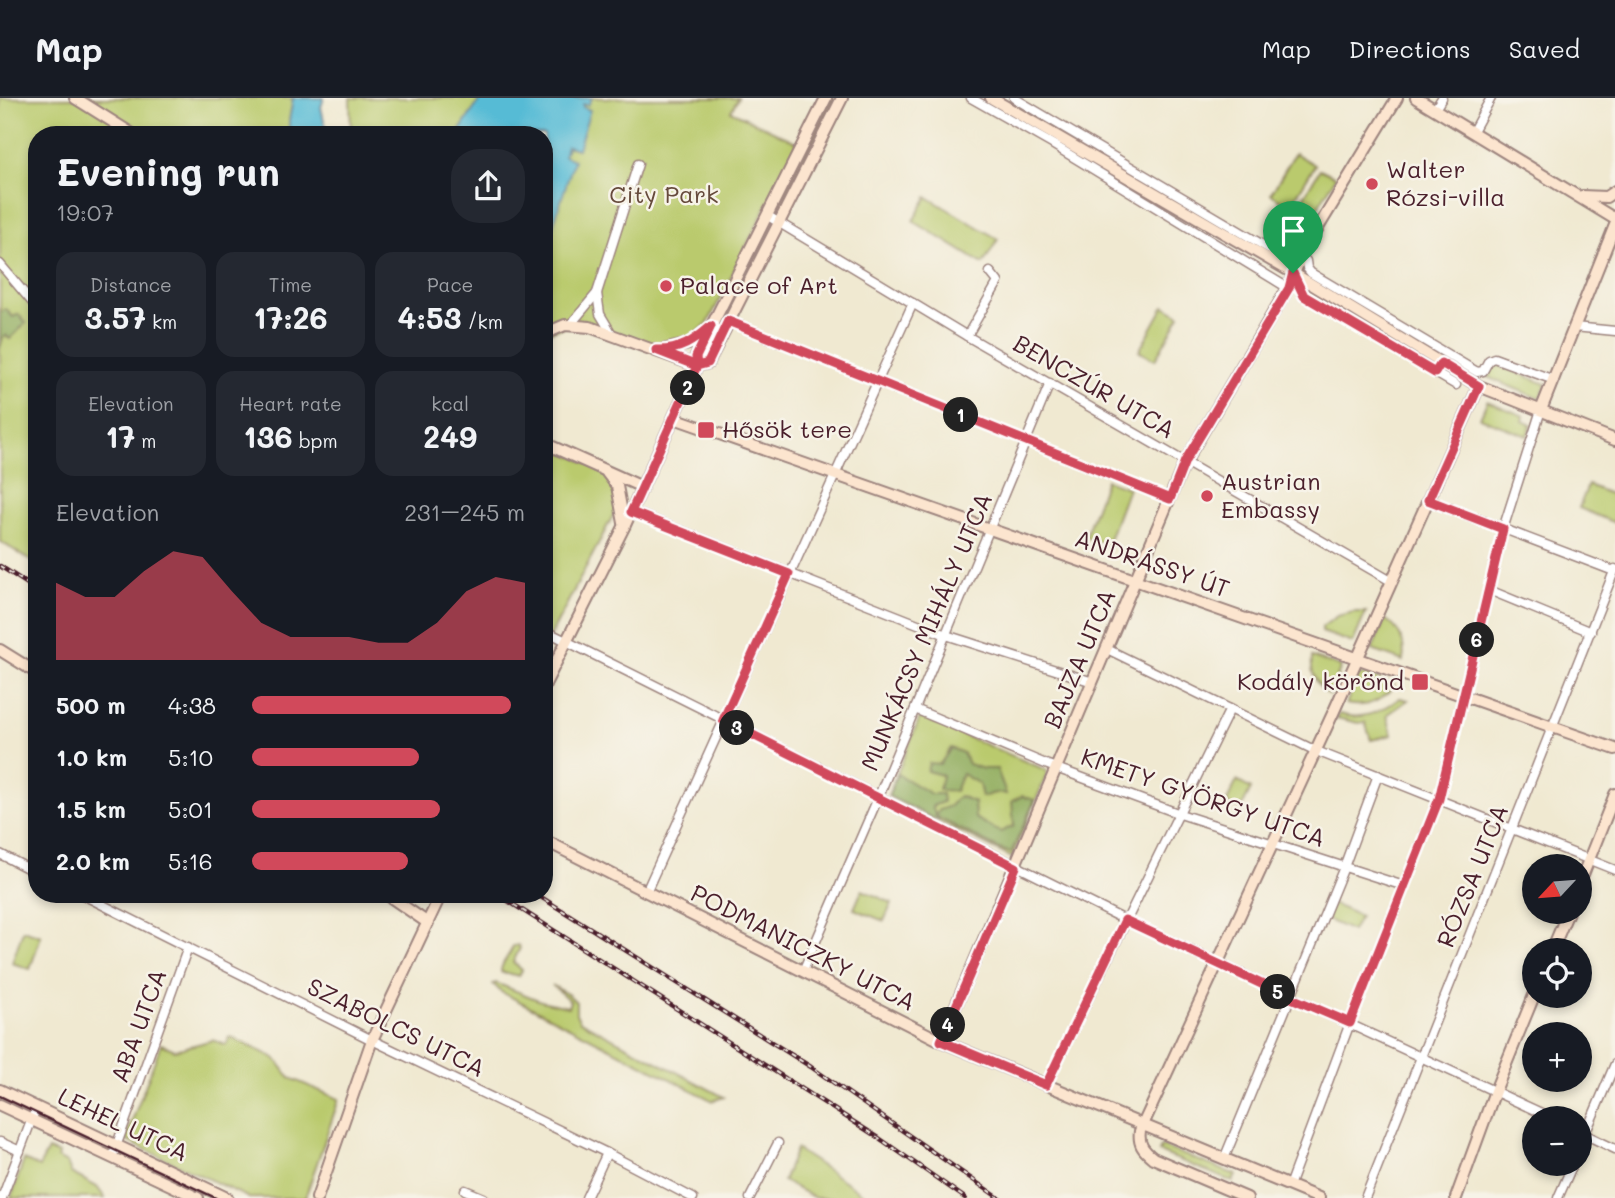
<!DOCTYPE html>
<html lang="en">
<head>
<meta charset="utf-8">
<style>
	:root { --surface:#171b24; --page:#242831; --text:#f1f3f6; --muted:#9ea1a6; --line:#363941; --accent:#d1495b }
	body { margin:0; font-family:Mali,sans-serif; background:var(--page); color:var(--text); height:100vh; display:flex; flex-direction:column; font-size:26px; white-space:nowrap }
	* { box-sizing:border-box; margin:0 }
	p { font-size:23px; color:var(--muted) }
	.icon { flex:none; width:38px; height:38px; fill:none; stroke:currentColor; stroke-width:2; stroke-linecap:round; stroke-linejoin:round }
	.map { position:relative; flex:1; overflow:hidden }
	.details { position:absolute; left:28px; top:28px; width:525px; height:777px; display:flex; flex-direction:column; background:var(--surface); border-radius:28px; box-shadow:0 4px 10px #0003 }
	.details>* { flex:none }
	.needle { width:46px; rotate:244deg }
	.fabs { position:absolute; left:1522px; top:756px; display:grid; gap:14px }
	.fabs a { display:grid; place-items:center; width:70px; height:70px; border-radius:50%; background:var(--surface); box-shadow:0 4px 10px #0003; font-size:35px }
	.pin { position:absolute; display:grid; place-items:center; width:60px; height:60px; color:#fff; margin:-72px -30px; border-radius:50% 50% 50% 0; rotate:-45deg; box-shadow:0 0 7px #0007 }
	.pin .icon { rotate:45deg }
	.km { position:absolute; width:35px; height:35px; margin:-18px; border-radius:50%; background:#222; color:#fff; font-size:19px; line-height:35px; text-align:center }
	.round { display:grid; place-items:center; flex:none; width:74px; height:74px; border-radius:28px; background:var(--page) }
	.headline { display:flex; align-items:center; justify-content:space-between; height:119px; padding:0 28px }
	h1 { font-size:38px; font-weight:700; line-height:52px }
	.metrics { display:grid; grid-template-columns:repeat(3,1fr); gap:10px; height:119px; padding:7px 28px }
	.metrics div { display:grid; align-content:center; border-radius:18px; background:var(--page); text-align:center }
	.metrics b { font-size:30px; font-weight:700 }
	.metrics small { font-size:19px; font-weight:400 }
	.metrics p { font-size:19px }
	.chart { height:196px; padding:14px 28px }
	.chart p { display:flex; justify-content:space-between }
	.chart svg { width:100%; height:126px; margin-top:7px; fill:var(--accent); opacity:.7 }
	ul { padding:0 28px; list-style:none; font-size:23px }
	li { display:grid; grid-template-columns:112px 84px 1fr; align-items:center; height:52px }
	li i { height:18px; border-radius:9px; background:var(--accent) }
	header { display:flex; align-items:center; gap:42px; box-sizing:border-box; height:98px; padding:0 35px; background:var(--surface); border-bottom:2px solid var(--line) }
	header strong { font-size:33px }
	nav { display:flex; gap:38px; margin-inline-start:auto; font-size:24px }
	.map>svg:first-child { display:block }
	.green { fill:#baca6d; stroke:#82744c; stroke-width:2 }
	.forest { fill:#93ae60; stroke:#6e6646; stroke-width:2 }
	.water { fill:#56bbd5; stroke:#506d80; stroke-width:2 }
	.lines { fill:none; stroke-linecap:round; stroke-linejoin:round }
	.street-casing { stroke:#9d847e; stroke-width:11 }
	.secondary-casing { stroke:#9d847e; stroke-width:14 }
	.street { stroke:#fff; stroke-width:8 }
	.secondary { stroke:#fce5cf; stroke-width:10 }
	.tram { stroke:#4a1f2b; stroke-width:2 }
	.rail-casing { stroke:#4a1f2b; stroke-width:4.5 }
	.rail { stroke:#f7f3e8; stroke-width:2; stroke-dasharray:5; stroke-linecap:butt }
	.route-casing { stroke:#fff; stroke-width:14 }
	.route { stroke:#d1495b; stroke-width:9 }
	.poi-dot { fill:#d1495b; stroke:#f7f3e8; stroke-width:2.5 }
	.labels { text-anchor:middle; stroke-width:5; stroke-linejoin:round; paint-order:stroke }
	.poi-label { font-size:24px; fill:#4a1f2b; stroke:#f7f3e8; text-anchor:start }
	.park-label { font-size:24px; fill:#664a3c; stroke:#f7f3e8 }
	.street-label { font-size:24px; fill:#4a1f2b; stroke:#f7f3e8 }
</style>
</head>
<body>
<header>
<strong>Map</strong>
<nav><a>Map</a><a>Directions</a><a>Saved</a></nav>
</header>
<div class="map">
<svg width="1615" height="1100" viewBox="0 0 1615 1100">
	<rect width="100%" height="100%" fill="#f7f3e8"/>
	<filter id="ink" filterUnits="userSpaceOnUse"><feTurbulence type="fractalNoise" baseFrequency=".0143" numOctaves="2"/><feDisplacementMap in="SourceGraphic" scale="14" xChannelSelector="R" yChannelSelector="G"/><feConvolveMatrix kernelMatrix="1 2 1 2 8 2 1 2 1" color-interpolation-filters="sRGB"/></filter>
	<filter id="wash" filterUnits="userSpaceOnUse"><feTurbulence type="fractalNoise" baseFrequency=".00686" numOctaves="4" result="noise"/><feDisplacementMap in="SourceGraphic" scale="28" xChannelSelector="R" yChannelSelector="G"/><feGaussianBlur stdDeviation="1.57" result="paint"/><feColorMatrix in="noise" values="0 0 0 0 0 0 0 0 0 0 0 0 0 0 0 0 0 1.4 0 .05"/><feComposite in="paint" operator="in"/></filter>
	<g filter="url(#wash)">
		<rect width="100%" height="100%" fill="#f0e9d1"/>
		<g class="green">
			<path d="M0,0H293L289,23V37H37V467L0,443Z"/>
			<path d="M350,0H481L457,37H351Z"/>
			<path d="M592,0H738L731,13L798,45L708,225L694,238L656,252L571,226L544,236V156L573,62L563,58L567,48L577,51L583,6Z"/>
			<path d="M832,0H835L781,108L778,106Z"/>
			<path d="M1295,55L1315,67L1290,108L1271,96Z"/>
			<path d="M1320,71L1336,79L1296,145L1291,148L1279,141Z"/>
			<path d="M927,99L998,141L983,166L913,123Z"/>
			<path d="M1164,208L1180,217L1155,262L1139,253Z"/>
			<path d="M1493,265L1546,286L1540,301L1487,279Z"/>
			<path d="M1487,303L1524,318L1523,323L1531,327L1527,338L1480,320Z"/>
			<path d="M544,345L605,373L619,406L544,550Z"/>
			<path d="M1106,382L1128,390L1107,447L1085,439Z"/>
			<path d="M1588,387L1615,398V425L1579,410Z"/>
			<path d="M1354,514H1366L1353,545L1322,534V529L1337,518Z"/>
			<path d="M1385,521C1400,531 1406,545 1403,563L1372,552Z"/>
			<path d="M1312,559L1341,569L1330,597C1316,588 1310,576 1312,559Z"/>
			<path d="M1358,577H1366L1394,587C1382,604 1365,610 1346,606Z"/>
			<path d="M1400,600L1408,602L1387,617L1392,637L1371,642L1365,624L1358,625L1337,620L1339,616C1362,623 1381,614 1400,600Z"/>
			<path d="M920,619L1046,672L1047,676L1012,760L888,698Z"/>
			<path d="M1237,683L1251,691L1241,711L1226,705Z"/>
			<path d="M862,792L892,805L884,823L854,811Z"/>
			<path d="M1332,806L1360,818L1352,833L1325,821Z"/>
			<path d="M23,832L41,838L30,871L12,865Z"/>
			<path d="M518,847L520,850L513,864L522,872L519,878L501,874C500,865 510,858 513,848Z"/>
			<path d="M496,885L541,903L568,909L570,903L552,887L569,897L576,904V916L580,923L724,999L713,1003L501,894L493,886Z"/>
			<path d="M230,939L275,960L290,980L339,1001L305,1100H249L125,1042L161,946L175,952L213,942L226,947Z"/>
			<path d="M1161,1048L1236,1077L1233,1084L1159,1054Z"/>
			<path d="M796,1051L859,1093L868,1100H815L783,1083Z"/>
			<path d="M48,1052L59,1056L57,1060L67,1065L71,1075L97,1089L105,1100H11L24,1062L39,1069Z"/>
		</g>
		<g class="forest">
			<path d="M6,211L13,219L19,216L26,225L10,241L6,237L3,239L0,250V215Z"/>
			<path d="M951,650L963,655L968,666L983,671H997L1006,696L995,695L982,699L979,686L962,676L955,693L939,692L942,677L927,673L929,665L940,666Z"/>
			<path d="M897,676L931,696H942L943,704L932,708L936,718L939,712L950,708L959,698L974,704L975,720L1000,734L1014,728L1012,703L1022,698L1035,702L1011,755L999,751L937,719L938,723L888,698Z"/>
		</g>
		<g class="water">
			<path d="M293,0H324L321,9L327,37H289V23Z"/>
			<path d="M481,0H592L588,7L583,6V9L590,12L578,51L567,48L564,58L574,62L544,156V37H457Z"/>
		</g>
	</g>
	<g filter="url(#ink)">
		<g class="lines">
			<g class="street-casing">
				<g id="street">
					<path d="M971,0L1052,46L1288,190"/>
					<path d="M1014,0L1285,160L1304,198L1456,287"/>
					<path d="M1435,11L1442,0"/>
					<path d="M1473,33L1491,0"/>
					<path d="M768,118L967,238L1391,483"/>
					<path d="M1306,163L1307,170L1311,175L1477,274L1483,273L1489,262L1494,260L1554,282"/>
					<path d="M0,166L37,210"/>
					<path d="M728,223L1170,401"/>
					<path d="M571,226L597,195"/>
					<path d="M1574,229L1615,233"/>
					<path d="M612,236L600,216L597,195L638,66"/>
					<path d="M967,238L998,184L990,174"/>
					<path d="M1428,402L1614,473"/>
					<path d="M631,413L946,537L1093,584"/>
					<path d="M1489,492L1591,534"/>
					<path d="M544,532L1125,822L1552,1020"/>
					<path d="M1107,551L1314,652L1615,772"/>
					<path d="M915,611L1048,667L1180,716L1404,788"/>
					<path d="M0,756L37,775"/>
					<path d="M646,794L913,205"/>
					<path d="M81,796L372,942L607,1055L693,1100"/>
					<path d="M803,873L878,700L1050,285"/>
					<path d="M1046,987L1230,611"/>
					<path d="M1580,1034L1615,1051"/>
					<path d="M0,1044L20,1053"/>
					<path d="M1580,1048L1615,966"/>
					<path d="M112,1060L188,849"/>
					<path d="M1224,1061L1344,769L1378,677"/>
					<path d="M1289,1088L1350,925L1439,701L1503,431L1541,312"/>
					<path d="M465,1092L484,1100"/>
					<path d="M2,1100L36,1010"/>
					<path d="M586,1100L607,1055"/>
					<path d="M750,1100L778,1045"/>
					<path d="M1365,1100L1615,471"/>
					<path d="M1558,1100L1573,1066"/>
				</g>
			</g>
			<g class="secondary-casing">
				<g id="secondary">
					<path d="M75,0L134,37"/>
					<path d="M991,0L1293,175L1479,288L1615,342"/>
					<path d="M1416,0L1615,121"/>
					<path d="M1582,98L1606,99L1615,93"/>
					<path d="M544,236L565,227L590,229L697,268"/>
					<path d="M662,252L689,246L707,232"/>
					<path d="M697,268L708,265L842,0"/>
					<path d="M1541,312L1615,127"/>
					<path d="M674,320L1615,651"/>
					<path d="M544,345L642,389"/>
					<path d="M607,375L617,388L624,425"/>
					<path d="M0,552L37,575"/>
					<path d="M544,588L625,427L697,268L696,259L826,0"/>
					<path d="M544,742L941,943L1319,1100"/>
					<path d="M1580,784L1615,696"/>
					<path d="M386,796L428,825"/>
					<path d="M1552,852L1568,814"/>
					<path d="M941,943L1185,364L1288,190L1302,156L1397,0"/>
					<path d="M0,992L227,1100"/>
					<path d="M0,1007L198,1100"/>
					<path d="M317,1100L372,942L441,796"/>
					<path d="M1247,1100L1153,1060C1143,1052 1138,1046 1140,1033L1334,613L1479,288"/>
					<path d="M1456,1100L1495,993L1535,895"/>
				</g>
			</g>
			<use href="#street" class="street"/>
			<use href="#secondary" class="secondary"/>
			<path class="tram" d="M0,998L216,1100"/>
			<g class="rail-casing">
				<g id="rail">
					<path d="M0,468L37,492"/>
					<path d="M497,796L879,1040L965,1100"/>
					<path d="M536,796L811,969L999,1100"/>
				</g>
			</g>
			<use href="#rail" class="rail"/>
		</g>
	</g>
	<g class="lines" filter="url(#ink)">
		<g class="route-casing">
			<path id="route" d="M1293,175L1289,190L1185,363L1170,401L728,223L708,265L697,268L656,252C680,253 694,243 711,228L696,259L697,268L631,414L789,476L723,622L1016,769L941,943L1046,987L1125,822L1289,899L1350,925L1439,701L1503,431L1428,402L1479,288L1441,265L1435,275L1304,198L1293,175"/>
		</g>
		<use href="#route" class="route"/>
	</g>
	<g class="poi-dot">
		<circle cx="1372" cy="86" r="7"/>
		<circle cx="666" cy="188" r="7"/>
		<rect x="697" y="323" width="18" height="18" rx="3.5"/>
		<circle cx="1207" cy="398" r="7"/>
		<rect x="1411" y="575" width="18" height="18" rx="3.5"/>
	</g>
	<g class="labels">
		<g class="poi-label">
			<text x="1386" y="80">Walter<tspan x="1386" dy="28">Rózsi-villa</tspan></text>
			<text x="680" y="196">Palace of Art</text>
			<text x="722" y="340">Hősök tere</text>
			<text x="1221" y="392">Austrian<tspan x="1221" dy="28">Embassy</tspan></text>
			<text x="1404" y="592" text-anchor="end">Kodály körönd</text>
		</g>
		<g class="park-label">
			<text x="664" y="105">City Park</text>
		</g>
		<g class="street-label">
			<text transform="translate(1094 289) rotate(30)" y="8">BENCZÚR UTCA</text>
			<text transform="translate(1152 466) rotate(19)" y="8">ANDRÁSSY ÚT</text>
			<text transform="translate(927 534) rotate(-67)" y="8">MUNKÁCSY MIHÁLY UTCA</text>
			<text transform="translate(1080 561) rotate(-67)" y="8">BAJZA UTCA</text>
			<text transform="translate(1203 700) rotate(19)" y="8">KMETY GYÖRGY UTCA</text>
			<text transform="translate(1473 778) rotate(-68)" y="8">RÓZSA UTCA</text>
			<text transform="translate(803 850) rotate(27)" y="8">PODMANICZKY UTCA</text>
			<text transform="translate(139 928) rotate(-70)" y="8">ABA UTCA</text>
			<text transform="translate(396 930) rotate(26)" y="8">SZABOLCS UTCA</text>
			<text transform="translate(123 1027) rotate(25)" y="8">LEHEL UTCA</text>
		</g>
	</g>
</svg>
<div class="fabs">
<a><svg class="needle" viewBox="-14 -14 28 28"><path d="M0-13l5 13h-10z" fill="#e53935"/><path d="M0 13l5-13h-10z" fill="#9ea1a6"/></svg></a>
<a><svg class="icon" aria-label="locate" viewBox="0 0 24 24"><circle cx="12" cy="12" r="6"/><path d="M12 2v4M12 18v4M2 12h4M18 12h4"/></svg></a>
<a>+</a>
<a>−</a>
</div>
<div class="pin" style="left:1293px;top:175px;background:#1e9e55"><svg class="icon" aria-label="arrive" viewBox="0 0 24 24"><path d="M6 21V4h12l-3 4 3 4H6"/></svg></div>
<b class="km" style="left:961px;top:317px">1</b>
<b class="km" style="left:688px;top:290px">2</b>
<b class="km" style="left:737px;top:630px">3</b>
<b class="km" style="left:948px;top:927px">4</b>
<b class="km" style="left:1278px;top:894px">5</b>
<b class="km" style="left:1477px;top:542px">6</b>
<section class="details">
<div class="headline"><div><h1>Evening run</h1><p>19:07</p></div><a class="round"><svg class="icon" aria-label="share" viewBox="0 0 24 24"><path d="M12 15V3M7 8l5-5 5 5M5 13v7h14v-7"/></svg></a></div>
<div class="metrics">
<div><p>Distance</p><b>3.57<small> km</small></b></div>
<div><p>Time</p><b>17:26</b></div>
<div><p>Pace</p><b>4:53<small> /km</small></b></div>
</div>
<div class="metrics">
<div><p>Elevation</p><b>17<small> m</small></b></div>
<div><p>Heart rate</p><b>136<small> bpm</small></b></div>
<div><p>kcal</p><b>249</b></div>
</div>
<div class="chart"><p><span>Elevation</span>231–245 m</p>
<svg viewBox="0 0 160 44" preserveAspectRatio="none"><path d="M0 44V17L10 22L20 22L30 13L40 6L50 8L60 20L70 31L80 36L90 36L100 36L110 38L120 38L130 31L140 20L150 15L160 17V44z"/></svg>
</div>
<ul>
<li><b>500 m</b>4:38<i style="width:95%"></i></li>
<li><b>1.0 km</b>5:10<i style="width:61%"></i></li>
<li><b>1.5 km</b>5:01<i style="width:69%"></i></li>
<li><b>2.0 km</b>5:16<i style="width:57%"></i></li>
</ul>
</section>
</div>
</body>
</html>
